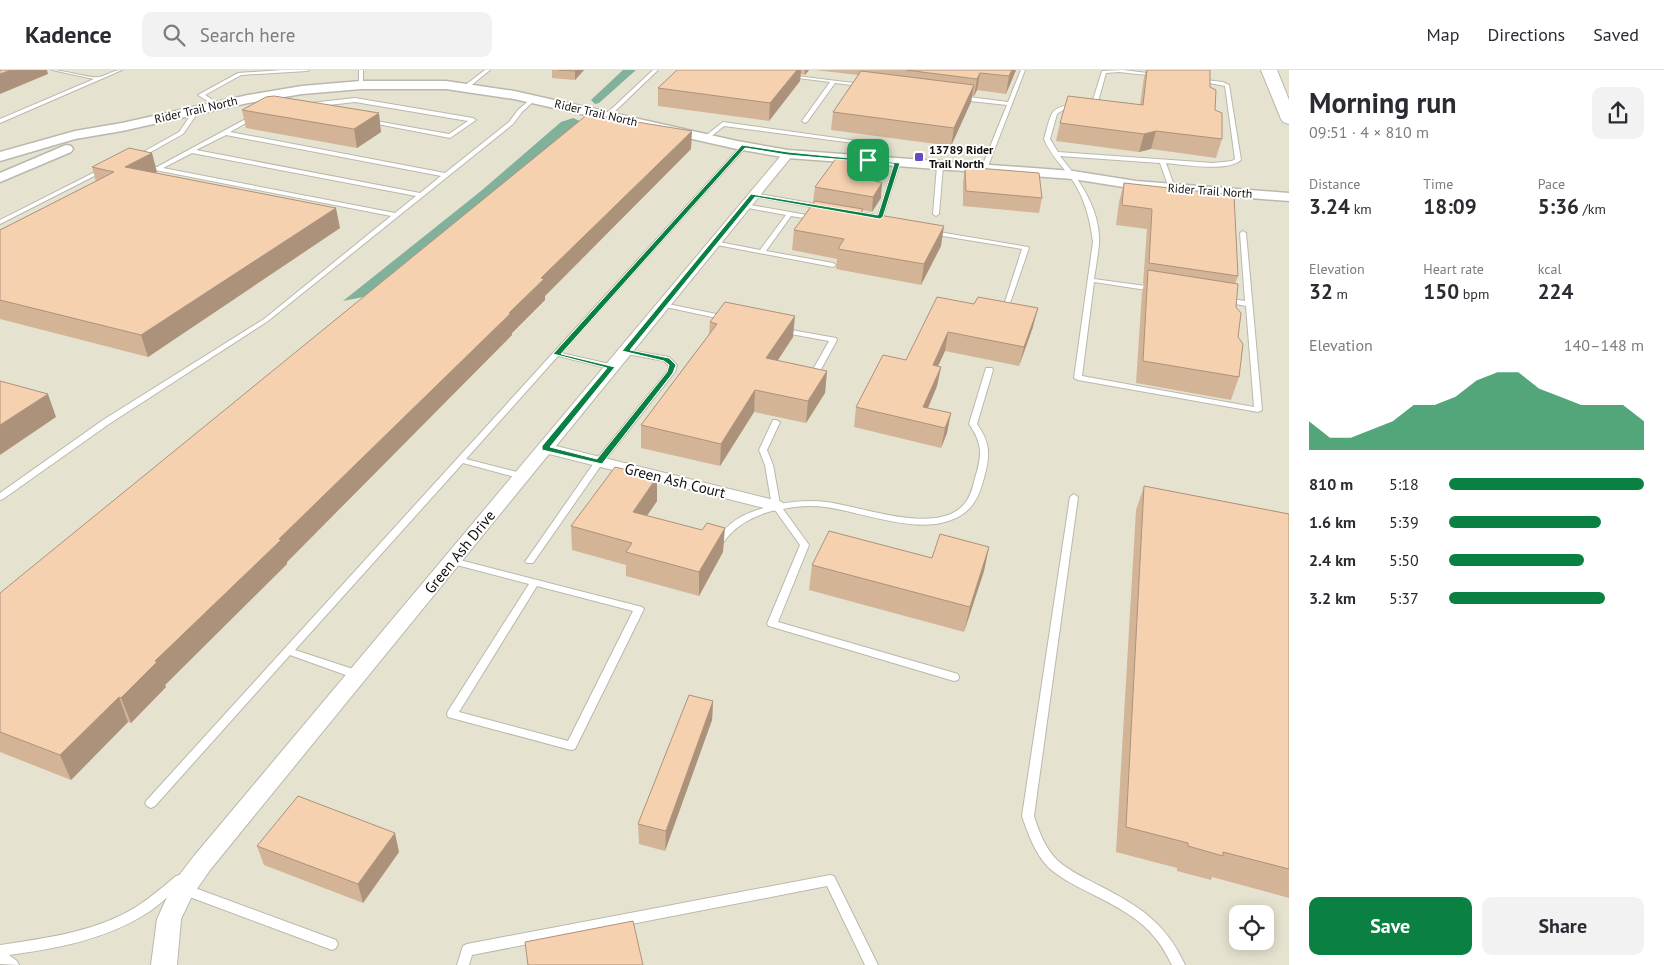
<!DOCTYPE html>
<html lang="en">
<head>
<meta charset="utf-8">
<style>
	:root { --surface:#fff; --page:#f2f2f3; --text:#2b2b33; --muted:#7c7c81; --line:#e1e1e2; --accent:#0b8043 }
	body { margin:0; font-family:"PT Sans",sans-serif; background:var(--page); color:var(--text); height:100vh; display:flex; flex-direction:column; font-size:19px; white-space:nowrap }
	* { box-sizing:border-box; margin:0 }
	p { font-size:16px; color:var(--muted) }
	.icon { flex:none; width:28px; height:28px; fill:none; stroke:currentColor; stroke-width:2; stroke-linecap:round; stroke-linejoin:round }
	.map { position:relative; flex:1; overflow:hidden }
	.sheet { display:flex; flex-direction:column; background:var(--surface); width:375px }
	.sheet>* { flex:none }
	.fabs { position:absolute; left:1229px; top:835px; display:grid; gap:10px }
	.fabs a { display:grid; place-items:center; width:45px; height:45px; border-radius:10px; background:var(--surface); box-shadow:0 2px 12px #0003; font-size:25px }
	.pin { position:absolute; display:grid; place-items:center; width:42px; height:42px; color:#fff; margin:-21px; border-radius:10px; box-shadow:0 2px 8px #0006 }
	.round { display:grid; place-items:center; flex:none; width:52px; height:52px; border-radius:10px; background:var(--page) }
	.head { display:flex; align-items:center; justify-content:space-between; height:85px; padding:0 20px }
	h1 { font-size:28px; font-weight:600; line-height:38px }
	.metrics { display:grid; grid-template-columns:repeat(3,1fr); gap:8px; height:85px; padding:5px 20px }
	.metrics div { display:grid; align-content:center }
	.metrics b { font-size:21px; font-weight:600 }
	.metrics small { font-size:14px; font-weight:400 }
	.metrics p { font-size:14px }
	.chart { height:140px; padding:10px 20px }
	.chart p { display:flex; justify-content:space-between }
	.chart svg { width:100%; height:90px; margin-top:5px; fill:var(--accent); opacity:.7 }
	.button { display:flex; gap:10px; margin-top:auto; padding:10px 20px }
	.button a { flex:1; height:58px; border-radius:10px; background:var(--accent); color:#fff; font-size:20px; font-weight:600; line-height:58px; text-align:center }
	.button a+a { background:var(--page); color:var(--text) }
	ul { padding:0 20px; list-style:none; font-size:16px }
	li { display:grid; grid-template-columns:80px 60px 1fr; align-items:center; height:38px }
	li i { height:12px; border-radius:6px; background:var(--accent) }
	header { display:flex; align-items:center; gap:30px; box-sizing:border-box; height:70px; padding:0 25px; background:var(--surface); border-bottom:1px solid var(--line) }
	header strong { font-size:24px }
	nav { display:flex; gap:28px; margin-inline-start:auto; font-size:18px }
	.search { width:350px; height:45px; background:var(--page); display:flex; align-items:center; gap:12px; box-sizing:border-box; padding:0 18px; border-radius:10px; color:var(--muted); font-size:19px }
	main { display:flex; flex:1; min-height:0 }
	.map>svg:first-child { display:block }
	.built { fill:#e6e2d0; fill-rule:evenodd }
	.water { fill:#81b19b }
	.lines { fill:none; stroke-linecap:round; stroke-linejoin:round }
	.service-casing { stroke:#bab8ad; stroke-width:2 }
	.minor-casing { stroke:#bab8ad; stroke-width:2 }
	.tertiary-casing { stroke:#bab8ad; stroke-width:3 }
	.trunk-casing { stroke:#bab8ad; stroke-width:2 }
	.service { fill:#fff; fill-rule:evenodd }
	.minor { fill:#fff; fill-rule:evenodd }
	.tertiary { fill:#fff; fill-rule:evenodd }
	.trunk { fill:#fff; fill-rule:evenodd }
	.wall { fill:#d3b497 }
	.shaded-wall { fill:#ac927b }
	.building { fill:#f5d1b0; stroke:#ac927b }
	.route { fill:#0b8043; stroke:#fff; fill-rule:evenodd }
	.poi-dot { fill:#6949c2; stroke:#fff; stroke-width:2 }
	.labels { text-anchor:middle; stroke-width:4; stroke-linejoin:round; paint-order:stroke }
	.far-street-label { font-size:12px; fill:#11100d; stroke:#fff }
	.far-poi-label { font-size:12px; font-weight:bold; fill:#11100d; stroke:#fff; text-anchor:start }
	.street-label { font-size:15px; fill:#11100d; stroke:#fff }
</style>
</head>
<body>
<header>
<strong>Kadence</strong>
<div class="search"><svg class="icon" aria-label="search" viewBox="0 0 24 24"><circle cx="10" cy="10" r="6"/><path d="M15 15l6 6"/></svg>Search here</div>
<nav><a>Map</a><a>Directions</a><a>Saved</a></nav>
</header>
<main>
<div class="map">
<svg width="1289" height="895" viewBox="0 0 1289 895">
	<rect width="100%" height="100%" fill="#f0eee3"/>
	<path class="built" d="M0,0H1289V895H0ZM1238,844H1265V871H1238Z"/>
	<g class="water">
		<path d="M623,0H636L599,33L595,34L591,30Z"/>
		<path d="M573,48L580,51L378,215L363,227L343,231L481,121L561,52Z"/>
	</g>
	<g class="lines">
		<g class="service-casing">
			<g id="service">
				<path d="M52,0C64,0 91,9 99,7C108,5 113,0 122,0L0,53V49L94,9Z"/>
				<path d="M283,0H309L307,1L241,5L205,25L219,34V36L217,37L198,25L238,3Z"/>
				<path d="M359,0H363V15L361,16L359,15Z"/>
				<path d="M485,0H490L468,18H464V16Z"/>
				<path d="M653,0H658L609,47H605V45Z"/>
				<path d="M1021,0H1025L987,99L982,100L981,99L1007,35L961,30L958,28L961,26L1008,32Z"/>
				<path d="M1123,0L1156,4L1158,5L1156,6L1119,2L1106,3L1097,35L1094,37L1087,36V34L1092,33L1102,1Z"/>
				<path d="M788,5L862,14L864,15L862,16L835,13L807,52L805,53L802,51L830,12L790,7L788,6Z"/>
				<path d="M1197,9L1223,12L1229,15L1241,90C1228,102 1184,95 1166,93L1175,118L1172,120L1169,118L1160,93L1060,86C1080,111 1101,140 1099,174C1098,185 1096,197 1094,209L1153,217L1156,219L1153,221L1094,212L1082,306L1254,337L1246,236L1225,232L1222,230L1225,228L1245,231L1240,163L1243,161L1246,163L1262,340L1258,342L1078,310L1074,308L1093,172C1090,149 1085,128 1071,108C1062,96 1050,84 1044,69C1046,63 1049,47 1053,42C1058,36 1072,33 1079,36L1066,38L1057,44L1050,69L1058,82L1213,93L1232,91L1235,89L1225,16L1199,11H1197Z"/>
				<path d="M533,27L536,29L535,30L522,42L513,54L268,251L109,354L3,429L0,430V423L103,350L264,249L391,146L145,98L142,96L143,95L157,97L255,44L258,46L257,47L230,62L445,103L509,52L518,40ZM226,65L441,106L420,123L196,80ZM192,83L416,126L395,143L163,98Z"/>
				<path d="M355,28L473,48L476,50L450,68L367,52L370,50L449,64L468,51L355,32L311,37L308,35L311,33Z"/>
				<path d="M195,39L200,40L183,64L140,88H136V86L179,62Z"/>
				<path d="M723,52L865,72L871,91L868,93L865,91L861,74L724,56L708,69H704V67Z"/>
				<path d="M742,75L747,76L561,283L614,295V299H611L558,286L466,389L525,404L526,406L525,408L522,409L463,393L295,580L362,602L363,605L362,608H354L290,585L155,736L151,738L147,736L145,733L147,730Z"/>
				<path d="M895,92L900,93L883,147L880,149L870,147V145H878Z"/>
				<path d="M940,94L943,96L939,144L936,146L933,144L937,96Z"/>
				<path d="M103,98L108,99L0,154V150Z"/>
				<path d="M753,123L822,135L825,137L822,139L751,126V124Z"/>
				<path d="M745,134L818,147V149L816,150L791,146L766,181L833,193L836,195L833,197L712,174V172L714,171L760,180L786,145L743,137L742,136Z"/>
				<path d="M933,161L1028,177L1029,178L1009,236L1007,237L1004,235L1022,179L931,164V162Z"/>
				<path d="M663,233L726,246L729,248L726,250L661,236V234Z"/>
				<path d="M780,258L836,268L837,270L818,305H815L811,303L829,271L780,262Z"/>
				<path d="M622,279L669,287L677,295L675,302L602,394L533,493H527L525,491L527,489L596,390L667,302L669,296L664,291L622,283Z"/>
				<path d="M986,298H992L993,300L977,354C991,374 990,385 984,408C981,419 977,431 969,439C933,473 866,442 825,437C811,435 796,436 783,439L809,475L778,552L958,604L959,607L958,610L954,611L769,556L767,554L800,475L775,440C753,446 735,455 722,474H716L715,472C729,450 746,442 772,436L765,395L759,380L773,350H776L780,352L767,380L773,395L780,434C795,431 811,430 826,432C861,436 939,467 965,433C971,426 973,416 975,408C982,385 983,374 969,354Z"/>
				<path d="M1074,424L1078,427L1034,746C1039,762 1045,778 1057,790C1069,801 1085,808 1100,816C1139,836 1166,853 1185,895H1172C1167,886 1163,877 1156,869C1141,849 1116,836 1094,825C1078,817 1061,809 1048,797C1035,783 1028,764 1022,746L1070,427Z"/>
				<path d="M452,488L642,537L644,539L575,679L571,680L448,647L447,644L448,641L529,514L449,493L447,491ZM537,516L633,541L568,671L459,642Z"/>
				<path d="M180,805L184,806L186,810L184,814L336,870L338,874L336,878L332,880L179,823L177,819C166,828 156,838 144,845C103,870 55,879 9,885L17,891L19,895L0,894V875C47,868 95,862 136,837C150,828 163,817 176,806Z"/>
				<path d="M830,805L834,806L878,895H865L827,816L472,885L469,895H457L463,876L467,874Z"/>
			</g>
		</g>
		<g class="minor-casing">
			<path id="minor" d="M788,81L792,82L794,84L792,86L556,376L782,432L785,436L782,440L776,441L549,384L210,800L192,826L181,849L177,895H151L157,849L174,812L194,786L784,82Z"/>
		</g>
		<g class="tertiary-casing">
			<g id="tertiary">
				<path d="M361,11H446L514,21L737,71L788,80L1073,101L1136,111L1289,123V131L1136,119L1073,109L788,88L737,79L514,29L446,19H361L302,24L248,33L122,61L75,69L0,91V82L75,61L122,53L248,25L302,16Z"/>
				<path d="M66,75L71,76L73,79L71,82L0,112V103Z"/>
			</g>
		</g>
		<g class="trunk-casing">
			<path id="trunk" d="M1261,0H1277L1289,30V54L1283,52L1281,49Z"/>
		</g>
		<use href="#service" class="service"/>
		<use href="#minor" class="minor"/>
		<use href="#tertiary" class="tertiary"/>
		<use href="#trunk" class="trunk"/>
	</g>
	<g class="wall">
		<path d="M552,0H584L575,10L552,8Z"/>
		<path d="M677,0H809L805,5L801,4L800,11L769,51L658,36V18Z"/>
		<path d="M815,0H1016L1006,24L977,20L974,26H972L971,32L951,76L831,60L833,42L858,5Z"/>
		<path d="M1146,0H1210V17L1222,69L1216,88L1151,79L1139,82L1056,71L1060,53L1140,35L1144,7Z"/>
		<path d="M242,40L381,62L357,78L246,58Z"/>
		<path d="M691,79L545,226V230L512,263V265L287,492V494L165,615L166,617L131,653L128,652L71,710L0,682V523Z"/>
		<path d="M880,93L878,108L876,111L881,128L872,142L863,140V142L941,176L921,215L836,199L837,189L792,180L794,160L814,132H813L815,117Z"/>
		<path d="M92,97L157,102L155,103L340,158L148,287L0,249V160L96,112Z"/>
		<path d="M965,97L1042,128L1039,143L963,136V112Z"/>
		<path d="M1124,113L1238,206L1235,214L1239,307L1231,330L1136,313L1142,222L1144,214H1143L1147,159L1116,155L1119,132Z"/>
		<path d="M974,234L1033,257L1019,296L945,281L938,296L941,297L937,316L928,338L951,343L947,363L941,378L854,357L856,337L906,290Z"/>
		<path d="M710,252L793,267L777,291L827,301L825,323L806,353L754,342L720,396L641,378V355L709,264Z"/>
		<path d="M1144,416L1289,444V828L1212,807L1211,810L1177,801V798L1116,782L1136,440Z"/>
		<path d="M657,431L647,446L723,482L699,526L626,506V495L572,480L571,456Z"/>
		<path d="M989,477L984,501L964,562L809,520L812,495L932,488Z"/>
		<path d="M713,631L712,650L665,781L639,774L638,754Z"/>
		<path d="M257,776L399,782L363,833L264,795Z"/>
	</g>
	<g class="shaded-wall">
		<path d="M11,0H47L48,4L0,24V4Z"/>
		<path d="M576,0H584L575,10V1Z"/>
		<path d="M797,0H801L800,11L769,51L770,33Z"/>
		<path d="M805,0H809L805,5Z"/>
		<path d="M1012,0H1016L1006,24L1009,6Z"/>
		<path d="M980,3L977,20L974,26L977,9Z"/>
		<path d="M974,15L971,32L951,76L954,58Z"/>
		<path d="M379,43L381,62L357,78L354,59Z"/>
		<path d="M692,61L691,79L545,226V230L512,263V265L287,492V494L165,615L166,617L131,653L121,628L155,591L509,243L541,208Z"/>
		<path d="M1156,61L1151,79L1139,82L1144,64Z"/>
		<path d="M152,83L157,102L130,116L125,97Z"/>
		<path d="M880,93L878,108L867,124L869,109Z"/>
		<path d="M882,113L881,128L872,142L873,127Z"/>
		<path d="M336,138L340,158L148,287L141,265Z"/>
		<path d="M944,156L941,176L921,215L924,194Z"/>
		<path d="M1038,238L1033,257L1019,296L1024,277Z"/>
		<path d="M795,246L793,267L765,310L766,288Z"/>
		<path d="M948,262L945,281L929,315L933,295Z"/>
		<path d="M941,297L937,316L922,352L923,337Z"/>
		<path d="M827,301L825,323L806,353L808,331Z"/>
		<path d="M755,320L754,342L720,396L721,374Z"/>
		<path d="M48,324L56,347L0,385V355Z"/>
		<path d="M951,343L947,363L941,378L945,358Z"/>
		<path d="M657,407V431L633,466V442Z"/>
		<path d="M725,458L723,482L699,526V502Z"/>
		<path d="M989,477L984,501L964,562L970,537Z"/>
		<path d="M119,627L128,652L71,710L60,685Z"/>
		<path d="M713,631L712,650L665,781L666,761Z"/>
		<path d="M395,763L399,782L363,833L358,814Z"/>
	</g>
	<g class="building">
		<path d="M0,0H11L0,4Z"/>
		<path d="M559,0H576L575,1Z"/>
		<path d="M677,0H797L770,33L658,18Z"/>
		<path d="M906,0H1012L1009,6L980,3L977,9Z"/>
		<path d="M1147,0H1210V17L1216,20L1215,40L1222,43V69L1156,61L1144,64L1060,53L1068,26L1143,35Z"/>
		<path d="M861,1L974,15L954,58L833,42Z"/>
		<path d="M274,26L379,43L354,59L242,40L266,27Z"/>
		<path d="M588,44L692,61L541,208L544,209L509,243H511L279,469L281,470L155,591L157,592L121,628L119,627L60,685L0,662V523Z"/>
		<path d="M129,78L152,83L125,97L336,138L141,265L0,230V160L114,102L92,97Z"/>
		<path d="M837,87L880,93L869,109L882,113L873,127L815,117Z"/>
		<path d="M965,97L1039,103L1042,128L966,121Z"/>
		<path d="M1124,113L1234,125L1238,206L1149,193L1152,139L1122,135Z"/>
		<path d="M815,131L863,139L861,142L944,156L924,194L838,179L844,169L794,160Z"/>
		<path d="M1148,200L1238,214L1236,237L1241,243L1238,267L1243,274L1239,307L1143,291Z"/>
		<path d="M937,227L974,234L978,227L1038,238L1024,277L948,262L933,295L941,297L923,337L951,343L945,358L856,337L883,285L906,290Z"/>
		<path d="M725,232L795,246L766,288L827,301L808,331L755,320L721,374L641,355L717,254L710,252Z"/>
		<path d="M0,311L48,324L0,355Z"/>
		<path d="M615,397L657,407L633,442L702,460L707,453L725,458L699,502L626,482L632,473L571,456Z"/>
		<path d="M1144,416L1289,444V799L1223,782V786L1188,776V773L1126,757Z"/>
		<path d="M829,461L932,488L940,464L989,477L970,537L812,495Z"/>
		<path d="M689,625L713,631L666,761L638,754Z"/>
		<path d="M298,726L395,763L358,814L257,776Z"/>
		<path d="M633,851L643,895H528L525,872Z"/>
	</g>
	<path class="route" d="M742,75L788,82L900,93L883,147L880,149L755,127L630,280L669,288L676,295L673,303L602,394L542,380V376L607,298L553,284ZM745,78L788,85L894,94L878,145L751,124L622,281L664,291L669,295L667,302L597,389L550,377L615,297L561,284Z"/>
	<rect class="poi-dot" x="914" y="82" width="10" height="10" rx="2.5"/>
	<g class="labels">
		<g class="far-street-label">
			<text transform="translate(196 40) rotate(-13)" y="4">Rider Trail North</text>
			<text transform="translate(596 43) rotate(13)" y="4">Rider Trail North</text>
			<text transform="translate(1210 121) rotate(4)" y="4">Rider Trail North</text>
		</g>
		<g class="far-poi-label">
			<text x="929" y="84">13789 Rider<tspan x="929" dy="14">Trail North</tspan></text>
		</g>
		<g class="street-label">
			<text transform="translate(675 411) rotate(14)" y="5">Green Ash Court</text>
			<text transform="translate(460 482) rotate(-51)" y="5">Green Ash Drive</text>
		</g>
	</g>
</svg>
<div class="fabs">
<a><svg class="icon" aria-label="locate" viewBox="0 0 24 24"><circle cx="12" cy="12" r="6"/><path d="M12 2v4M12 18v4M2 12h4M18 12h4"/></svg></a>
</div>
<div class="pin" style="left:868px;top:90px;background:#1e9e55"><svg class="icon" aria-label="arrive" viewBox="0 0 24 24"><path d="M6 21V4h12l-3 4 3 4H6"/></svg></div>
</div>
<section class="sheet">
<div class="head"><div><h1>Morning run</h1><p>09:51 · 4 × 810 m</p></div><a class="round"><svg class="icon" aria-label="share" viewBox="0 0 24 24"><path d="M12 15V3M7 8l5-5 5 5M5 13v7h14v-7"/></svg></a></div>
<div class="metrics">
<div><p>Distance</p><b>3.24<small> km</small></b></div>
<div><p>Time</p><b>18:09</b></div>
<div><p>Pace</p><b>5:36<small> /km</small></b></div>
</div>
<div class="metrics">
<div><p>Elevation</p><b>32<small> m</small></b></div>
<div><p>Heart rate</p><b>150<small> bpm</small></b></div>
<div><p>kcal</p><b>224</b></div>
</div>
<div class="chart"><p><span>Elevation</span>140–148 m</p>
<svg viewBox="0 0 160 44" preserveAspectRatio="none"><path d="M0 44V30L10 38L20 38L30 34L40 30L50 22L60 22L70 18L80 10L90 6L100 6L110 14L120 18L130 22L140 22L150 22L160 30V44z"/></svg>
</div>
<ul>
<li><b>810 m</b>5:18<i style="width:100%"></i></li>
<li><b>1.6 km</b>5:39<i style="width:78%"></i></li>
<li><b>2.4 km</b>5:50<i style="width:69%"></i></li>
<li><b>3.2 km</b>5:37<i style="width:80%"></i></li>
</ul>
<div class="button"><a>Save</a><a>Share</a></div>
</section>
</main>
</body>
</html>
